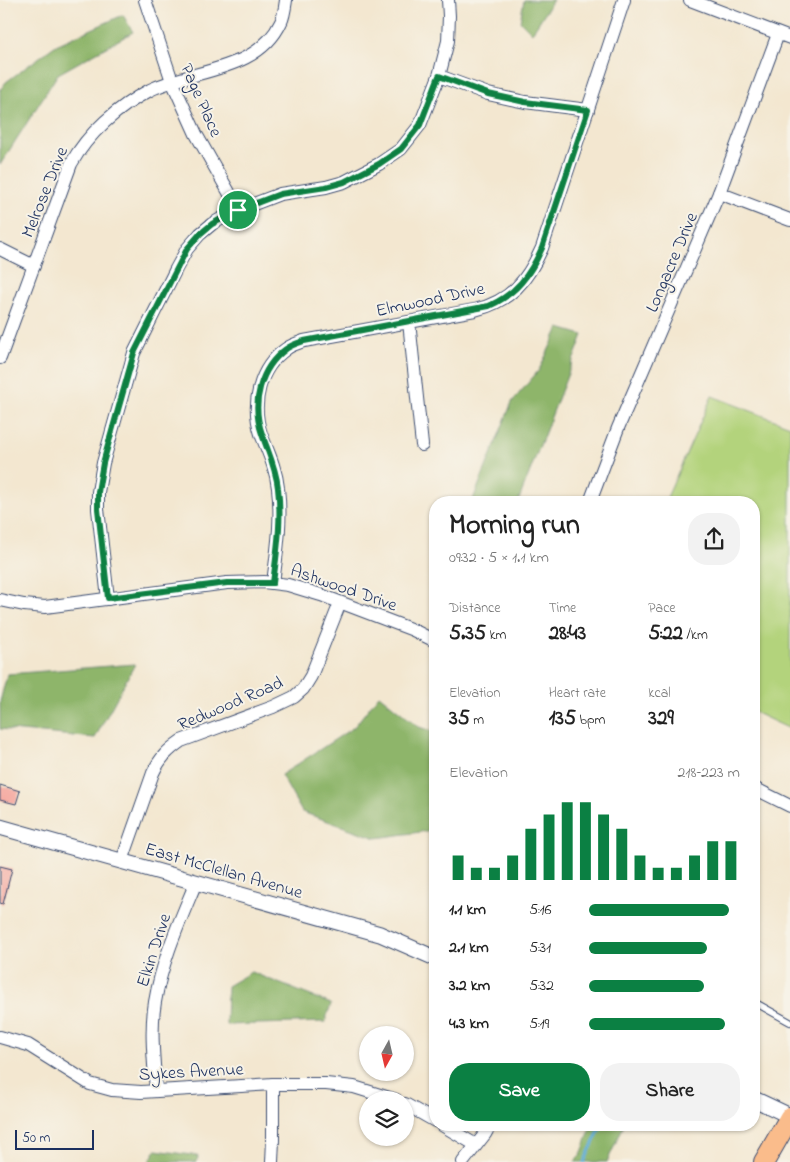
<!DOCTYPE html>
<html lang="en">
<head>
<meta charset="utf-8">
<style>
	:root { --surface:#fff; --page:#f2f2f2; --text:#222; --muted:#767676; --accent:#0b8043 }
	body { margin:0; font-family:"Indie Flower",sans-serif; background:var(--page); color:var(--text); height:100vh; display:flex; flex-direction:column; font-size:19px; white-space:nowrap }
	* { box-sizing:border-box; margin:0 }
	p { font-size:16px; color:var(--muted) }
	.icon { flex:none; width:28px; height:28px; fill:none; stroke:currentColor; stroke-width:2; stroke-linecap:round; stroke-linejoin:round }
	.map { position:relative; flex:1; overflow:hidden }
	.panel { position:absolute; left:429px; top:496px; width:331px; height:635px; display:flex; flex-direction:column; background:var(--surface); border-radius:20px; box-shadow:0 1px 4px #0004 }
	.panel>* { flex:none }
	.needle { width:32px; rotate:188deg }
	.tools { position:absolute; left:359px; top:1026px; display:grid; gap:10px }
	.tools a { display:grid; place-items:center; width:55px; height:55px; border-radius:50%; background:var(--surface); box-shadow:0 1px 4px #0004; font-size:25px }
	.scale { position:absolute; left:15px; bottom:12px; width:79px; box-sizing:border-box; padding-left:5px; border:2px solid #1b2f5e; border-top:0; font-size:14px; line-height:18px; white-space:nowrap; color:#1b2f5e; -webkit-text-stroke:4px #f7f3e8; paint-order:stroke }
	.pin { position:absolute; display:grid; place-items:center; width:42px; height:42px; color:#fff; margin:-21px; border:2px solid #fff; border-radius:50%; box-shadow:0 1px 5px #0007 }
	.round { display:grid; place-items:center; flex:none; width:52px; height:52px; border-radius:20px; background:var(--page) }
	.head { display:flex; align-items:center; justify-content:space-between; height:85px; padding:0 20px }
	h1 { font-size:28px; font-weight:700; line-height:38px }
	.stats { display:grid; grid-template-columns:repeat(3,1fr); gap:8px; height:85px; padding:5px 20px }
	.stats div { display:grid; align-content:center }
	.stats b { font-size:21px; font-weight:700 }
	.stats small { font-size:14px; font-weight:400 }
	.stats p { font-size:14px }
	.chart { height:140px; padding:10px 20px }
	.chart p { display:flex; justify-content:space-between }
	.chart svg { width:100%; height:90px; margin-top:5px; stroke:var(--accent); stroke-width:6 }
	.action { display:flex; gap:10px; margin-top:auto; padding:10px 20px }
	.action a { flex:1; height:58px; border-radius:20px; background:var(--accent); color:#fff; font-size:20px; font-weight:700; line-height:58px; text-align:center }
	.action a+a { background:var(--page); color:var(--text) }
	ul { padding:0 20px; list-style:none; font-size:16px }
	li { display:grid; grid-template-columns:80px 60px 1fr; align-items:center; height:38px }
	li i { height:12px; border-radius:6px; background:var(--accent) }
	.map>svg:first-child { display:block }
	.green { fill:#b3d37b; stroke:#67816c }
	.forest { fill:#8eb56b; stroke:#547264 }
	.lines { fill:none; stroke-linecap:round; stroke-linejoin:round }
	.stream { stroke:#60aed9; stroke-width:3 }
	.building { fill:#f49f96 }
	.service-casing { stroke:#3b4b6f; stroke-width:8 }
	.minor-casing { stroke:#3b4b6f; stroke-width:14 }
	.tertiary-casing { stroke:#3b4b6f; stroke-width:17 }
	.primary-casing { stroke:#3b4b6f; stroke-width:22 }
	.service { stroke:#fff; stroke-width:6 }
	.minor { stroke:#fff; stroke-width:12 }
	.tertiary { stroke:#fff; stroke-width:15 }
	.primary { stroke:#fabc8b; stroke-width:20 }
	.route-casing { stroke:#fff; stroke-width:10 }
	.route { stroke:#0b8043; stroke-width:6 }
	.labels { text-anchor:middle; stroke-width:4; stroke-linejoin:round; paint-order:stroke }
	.street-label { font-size:18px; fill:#1b2f5e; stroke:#f7f3e8 }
</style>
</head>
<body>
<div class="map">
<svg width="790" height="1162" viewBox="0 0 790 1162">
	<rect width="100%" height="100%" fill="#f7f3e8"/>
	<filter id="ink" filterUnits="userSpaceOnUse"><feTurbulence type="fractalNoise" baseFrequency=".02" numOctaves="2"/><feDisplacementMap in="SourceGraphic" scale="10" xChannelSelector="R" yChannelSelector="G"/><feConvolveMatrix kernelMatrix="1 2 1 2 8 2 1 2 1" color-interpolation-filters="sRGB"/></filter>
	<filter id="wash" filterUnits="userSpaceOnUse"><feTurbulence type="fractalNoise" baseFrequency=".0096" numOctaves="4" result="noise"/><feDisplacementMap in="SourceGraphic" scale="20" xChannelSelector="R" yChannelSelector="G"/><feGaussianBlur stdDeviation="1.12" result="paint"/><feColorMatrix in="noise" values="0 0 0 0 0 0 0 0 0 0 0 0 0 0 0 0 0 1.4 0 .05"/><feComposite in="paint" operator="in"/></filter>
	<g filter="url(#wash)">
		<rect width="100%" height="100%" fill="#f3e7d0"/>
		<path class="green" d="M712,396L790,426V729L754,712V502H665Z"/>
		<g class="forest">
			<path d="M524,0H553L532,33L520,21Z"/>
			<path d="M123,15L133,32L58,74L0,165V90L6,82L56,45Z"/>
			<path d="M559,328L583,335L518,502H472L512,402L539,370Z"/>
			<path d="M135,664L95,738L0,729V702L7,674Z"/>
			<path d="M379,695L419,727L435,732V830L376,838L302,812L281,775L354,727Z"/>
			<path d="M251,972L331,1004L325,1022L226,1025L227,986Z"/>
			<path d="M592,1125H624L607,1162H574L581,1155Z"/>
			<path d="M156,1150L198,1156L197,1162H149Z"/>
		</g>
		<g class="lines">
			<path class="stream" d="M584,1162L602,1125"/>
		</g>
		<g id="blocks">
			<g class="building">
				<path d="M0,785L20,791L16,804L0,800Z"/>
				<path d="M0,866L12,869L3,904L0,903Z"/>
			</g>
		</g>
	</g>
	<g filter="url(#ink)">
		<use href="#blocks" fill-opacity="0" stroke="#3b4b6f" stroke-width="1"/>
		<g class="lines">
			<g class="service-casing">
				<g id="service">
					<path d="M754,993L755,991"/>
					<path d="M754,1002L790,1022"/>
				</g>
			</g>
			<g class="minor-casing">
				<g id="minor">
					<path d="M145,0L172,81L196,134L239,210"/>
					<path d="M690,0L790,38"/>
					<path d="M439,76L488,94L525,102L588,110"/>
					<path d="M719,193L790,220"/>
					<path d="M0,249L34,266"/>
					<path d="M409,322L422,445"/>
					<path d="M0,358L71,164C88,133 118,107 150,90C193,69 258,72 281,22C284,16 285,7 286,0"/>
					<path d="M590,502L618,428L719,193L778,34"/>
					<path d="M273,583C277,551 282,520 278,488C276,468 268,452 261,434C251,403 259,368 286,349C291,345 298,343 304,341L475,310C511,301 527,281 542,248L624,0"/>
					<path d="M108,599L98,509V492L103,463L134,353L176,269L187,249L200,234L212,224L233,212L280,194L326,187L344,182L379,164L401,149L420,125L439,76L448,41L449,16L448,0"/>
					<path d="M0,600L24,605L45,607L227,583L264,582L288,585L321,595L413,630L435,641"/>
					<path d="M754,788L790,806"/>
					<path d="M122,861L153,773C160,758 168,750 181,741L273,707L294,697L303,689L311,676L340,603"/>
					<path d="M0,1037L28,1045L90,1084L112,1090L141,1092L273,1084H326L354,1087L396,1100"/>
					<path d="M156,1091C154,1062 150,1031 155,1002C162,960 180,921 196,882"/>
					<path d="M405,1104L435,1121"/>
					<path d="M442,1125L476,1145"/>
					<path d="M272,1162L273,1140V1084"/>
					<path d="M463,1162L485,1134L490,1125"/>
				</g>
			</g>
			<g class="tertiary-casing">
				<g id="tertiary">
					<path d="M0,827L380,934L435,958"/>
					<path d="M754,1099L790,1116"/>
				</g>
			</g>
			<g class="primary-casing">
				<path id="primary" d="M764,1162L790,1117"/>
			</g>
			<use href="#service" class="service"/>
			<use href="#minor" class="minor"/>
			<use href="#tertiary" class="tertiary"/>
			<use href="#primary" class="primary"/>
		</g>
	</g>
	<g class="lines" filter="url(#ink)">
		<g class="route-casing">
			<path id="route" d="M439,76L488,94L525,102L588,110L542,248C530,275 516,294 489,306L304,341C298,343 291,345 286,349C260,368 251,403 262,434C268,452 276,468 278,488C282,520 277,551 273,583H227L108,598L98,509V492L103,463L134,353L187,249L200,234L212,224L238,210L280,194L326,187L344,182L379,164L401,149L420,125Z"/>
		</g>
		<use href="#route" class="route"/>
	</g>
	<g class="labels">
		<g class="street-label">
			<text transform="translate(202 100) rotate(66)" y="6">Page Place</text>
			<text transform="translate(44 192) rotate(-68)" y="6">Melrose Drive</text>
			<text transform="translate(671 262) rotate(-67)" y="6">Longacre Drive</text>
			<text transform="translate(430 299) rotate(-12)" y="6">Elmwood Drive</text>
			<text transform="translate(344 587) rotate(19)" y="6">Ashwood Drive</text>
			<text transform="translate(230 703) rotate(-23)" y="6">Redwood Road</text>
			<text transform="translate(224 870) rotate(16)" y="6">East McClellan Avenue</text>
			<text transform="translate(153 950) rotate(-72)" y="6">Elkin Drive</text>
			<text transform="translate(191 1071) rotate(-3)" y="6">Sykes Avenue</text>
		</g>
	</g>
</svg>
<div class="tools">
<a><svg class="needle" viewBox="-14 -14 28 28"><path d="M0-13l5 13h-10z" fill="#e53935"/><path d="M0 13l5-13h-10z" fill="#767676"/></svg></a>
<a><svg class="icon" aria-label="layers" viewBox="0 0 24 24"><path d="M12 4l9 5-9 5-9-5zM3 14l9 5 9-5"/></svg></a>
</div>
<div class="scale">50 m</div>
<div class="pin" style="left:238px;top:210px;background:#1e9e55"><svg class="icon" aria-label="arrive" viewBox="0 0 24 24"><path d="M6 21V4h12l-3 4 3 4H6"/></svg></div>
<section class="panel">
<div class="head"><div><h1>Morning run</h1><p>09:32 · 5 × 1.1 km</p></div><a class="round"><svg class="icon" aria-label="share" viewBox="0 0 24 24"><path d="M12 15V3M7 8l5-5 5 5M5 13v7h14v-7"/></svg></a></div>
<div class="stats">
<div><p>Distance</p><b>5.35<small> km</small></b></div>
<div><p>Time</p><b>28:43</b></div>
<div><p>Pace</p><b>5:22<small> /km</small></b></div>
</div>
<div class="stats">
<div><p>Elevation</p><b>35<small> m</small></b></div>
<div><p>Heart rate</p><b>135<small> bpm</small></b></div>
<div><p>kcal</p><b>329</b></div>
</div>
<div class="chart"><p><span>Elevation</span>218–223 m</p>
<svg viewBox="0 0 160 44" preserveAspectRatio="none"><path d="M5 44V32M15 44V38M25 44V38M35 44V32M45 44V19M55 44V12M65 44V6M75 44V6M85 44V12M95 44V19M105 44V32M115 44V38M125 44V38M135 44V32M145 44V25M155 44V25"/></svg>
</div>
<ul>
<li><b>1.1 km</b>5:16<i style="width:93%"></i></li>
<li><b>2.1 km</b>5:31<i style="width:78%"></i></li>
<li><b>3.2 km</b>5:32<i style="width:76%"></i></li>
<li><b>4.3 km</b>5:19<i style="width:90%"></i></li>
</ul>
<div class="action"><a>Save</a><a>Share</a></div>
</section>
</div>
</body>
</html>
